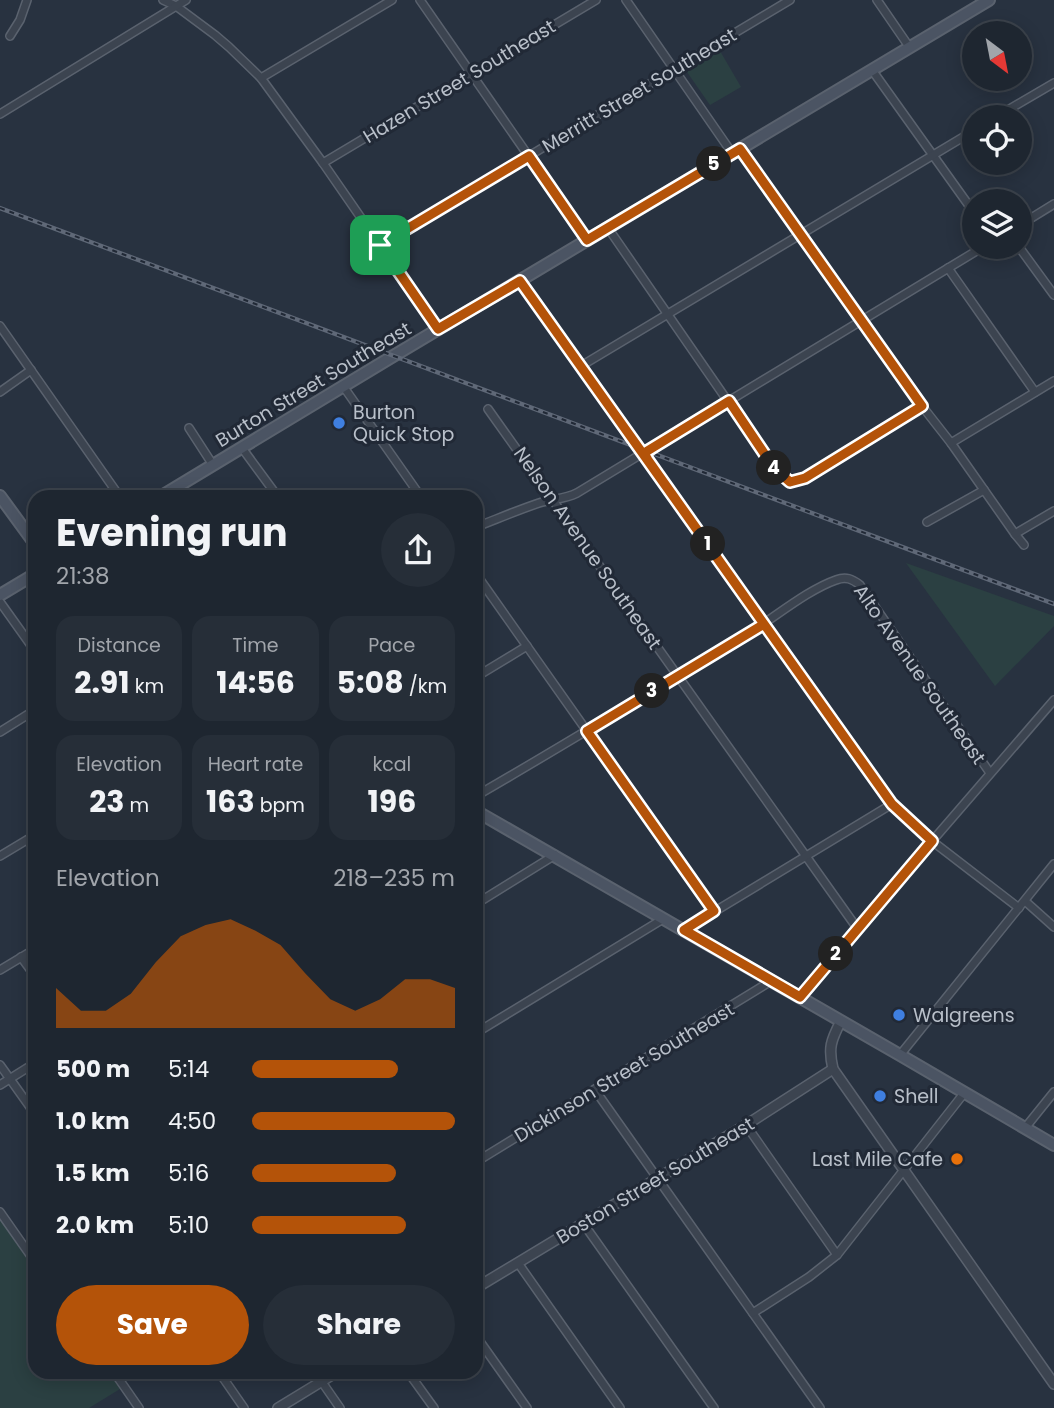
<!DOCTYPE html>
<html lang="en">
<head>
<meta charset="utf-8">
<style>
	:root { --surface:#1e2630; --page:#262e38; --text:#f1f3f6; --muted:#a1a5ab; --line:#3c434c; --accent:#b45309 }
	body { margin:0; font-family:Poppins,sans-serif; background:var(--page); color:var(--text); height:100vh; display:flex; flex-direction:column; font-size:26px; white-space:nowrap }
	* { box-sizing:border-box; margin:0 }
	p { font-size:23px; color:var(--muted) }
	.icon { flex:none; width:38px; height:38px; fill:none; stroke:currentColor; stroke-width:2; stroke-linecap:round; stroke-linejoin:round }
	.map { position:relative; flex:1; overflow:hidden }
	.details { position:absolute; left:28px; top:490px; width:455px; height:889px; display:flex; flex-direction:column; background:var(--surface); border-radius:21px; box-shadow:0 4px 18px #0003,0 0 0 2px var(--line) }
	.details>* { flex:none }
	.needle { width:46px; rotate:148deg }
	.fabs { position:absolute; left:962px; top:21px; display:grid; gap:14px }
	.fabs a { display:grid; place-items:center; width:70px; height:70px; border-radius:50%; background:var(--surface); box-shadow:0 4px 18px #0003,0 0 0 2px var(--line); font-size:35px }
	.pin { position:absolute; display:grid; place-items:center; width:60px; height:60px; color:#fff; margin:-30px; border-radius:14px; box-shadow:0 4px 10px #0006 }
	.km { position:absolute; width:35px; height:35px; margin:-18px; border-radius:50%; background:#222; color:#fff; font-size:19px; line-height:35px; text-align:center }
	.round { display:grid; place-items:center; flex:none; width:74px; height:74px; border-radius:37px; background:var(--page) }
	.headline { display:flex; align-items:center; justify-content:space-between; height:119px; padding:0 28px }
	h1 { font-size:38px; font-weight:700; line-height:52px }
	.figures { display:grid; grid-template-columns:repeat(3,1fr); gap:10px; height:119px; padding:7px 28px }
	.figures div { display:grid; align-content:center; border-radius:18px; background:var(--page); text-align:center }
	.figures b { font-size:30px; font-weight:700 }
	.figures small { font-size:19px; font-weight:400 }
	.figures p { font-size:19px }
	.chart { height:196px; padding:14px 28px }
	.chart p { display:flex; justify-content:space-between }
	.chart svg { width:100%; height:126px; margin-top:7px; fill:var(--accent); opacity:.7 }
	.action { display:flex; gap:14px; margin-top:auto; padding:14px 28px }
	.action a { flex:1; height:80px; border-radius:42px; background:var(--accent); color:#fff; font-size:28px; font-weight:700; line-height:80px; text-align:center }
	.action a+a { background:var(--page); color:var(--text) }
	ul { padding:0 28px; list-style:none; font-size:23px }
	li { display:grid; grid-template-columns:112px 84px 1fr; align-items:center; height:52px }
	li i { height:18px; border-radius:9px; background:var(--accent) }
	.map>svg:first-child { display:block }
	.green { fill:#2b4042 }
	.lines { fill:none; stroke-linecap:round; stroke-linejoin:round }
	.minor-casing { stroke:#5a626e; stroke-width:10 }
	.tertiary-casing { stroke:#5a626e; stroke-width:12 }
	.secondary-casing { stroke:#5a626e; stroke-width:14 }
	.minor { stroke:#3c4450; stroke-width:7 }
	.tertiary { stroke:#3c4450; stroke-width:9 }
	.secondary { stroke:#4b5463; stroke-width:10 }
	.rail-casing { stroke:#5f6877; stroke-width:4.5 }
	.rail { stroke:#212936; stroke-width:2; stroke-dasharray:5; stroke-linecap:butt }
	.route-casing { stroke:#fff; stroke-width:14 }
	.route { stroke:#b45309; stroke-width:9 }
	.shop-dot { fill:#3f7fe0; stroke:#212936; stroke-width:2.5 }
	.food-dot { fill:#e8710a; stroke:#212936; stroke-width:2.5 }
	.labels { text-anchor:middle; stroke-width:6; stroke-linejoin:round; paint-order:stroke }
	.street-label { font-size:19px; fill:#b9c0ca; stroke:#212936 }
	.poi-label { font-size:19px; fill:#b9c0ca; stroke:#212936; text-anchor:start }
</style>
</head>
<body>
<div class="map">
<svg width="1054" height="1408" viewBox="0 0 1054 1408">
	<rect width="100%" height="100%" fill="#283240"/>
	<g class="green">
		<path d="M720,51L741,87L710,105L687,72Z"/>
		<path d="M906,563L1054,616V626L995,686Z"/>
		<path d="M0,1216L35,1263V1372H109L120,1389L89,1408H0Z"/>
	</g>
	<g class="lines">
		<g class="minor-casing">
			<g id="minor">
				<path d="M163,0L176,6L215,35L229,47L261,78L323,163L438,329"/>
				<path d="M420,0L587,240"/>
				<path d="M626,0L732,153"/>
				<path d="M877,0L910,48"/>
				<path d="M10,36L20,20L27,0"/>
				<path d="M872,70L975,214"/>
				<path d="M261,78L392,0"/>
				<path d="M0,114L186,0"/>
				<path d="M996,117L1054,83"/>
				<path d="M740,149L922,406L951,443L1015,534L1024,545"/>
				<path d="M323,163L596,0"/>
				<path d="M1020,225L1054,204"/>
				<path d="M608,228L774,468L790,483L805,478L922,406"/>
				<path d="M380,245L790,0"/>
				<path d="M1019,247L1054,295"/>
				<path d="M948,268L1035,392"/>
				<path d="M520,281L892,804L932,841L1019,908"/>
				<path d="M0,326L120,497"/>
				<path d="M581,366L975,130"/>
				<path d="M343,386L421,497"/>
				<path d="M0,392L31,370"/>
				<path d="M488,409L857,928"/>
				<path d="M189,428L213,465"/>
				<path d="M951,443L1054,381"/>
				<path d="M242,448L278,497"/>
				<path d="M927,522L984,490"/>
				<path d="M476,527C497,519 518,510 539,503C552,499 565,499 577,493L983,247"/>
				<path d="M1015,534L1054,511"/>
				<path d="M476,574L714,911"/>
				<path d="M0,602L35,651"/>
				<path d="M476,677L527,646"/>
				<path d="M0,732L35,710"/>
				<path d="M476,796C566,744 655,689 746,635C773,619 807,590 836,580C846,576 852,579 860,585L990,773"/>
				<path d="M0,856L35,835"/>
				<path d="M1025,901L1054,927"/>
				<path d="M476,904L555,855"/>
				<path d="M684,930L892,804"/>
				<path d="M21,957L35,976"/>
				<path d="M0,970L35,949"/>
				<path d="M800,997L857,928L1054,700"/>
				<path d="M476,1033L663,919"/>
				<path d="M900,1055L1054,864"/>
				<path d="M0,1065L35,1114"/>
				<path d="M0,1085L35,1063"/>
				<path d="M595,1090L820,1408"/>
				<path d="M746,1125L837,1255"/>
				<path d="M1025,1128L1054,1092"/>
				<path d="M476,1162L771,981"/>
				<path d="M0,1212L35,1262"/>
				<path d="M583,1223L714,1408"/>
				<path d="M518,1263L620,1408"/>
				<path d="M476,1273L484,1283"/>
				<path d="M753,1313L809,1277L837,1255L965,1092"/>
				<path d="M476,1336L527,1408"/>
				<path d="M114,1372L139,1408"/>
				<path d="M219,1372L244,1408"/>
				<path d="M315,1372L340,1408"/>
				<path d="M408,1372L434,1408"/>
			</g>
		</g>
		<g class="tertiary-casing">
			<g id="tertiary">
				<path d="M841,1021C831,1040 828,1048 833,1069L1054,1384"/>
				<path d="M476,1288L746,1125L833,1069"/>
				<path d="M278,1408L337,1372"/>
			</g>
		</g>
		<g class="secondary-casing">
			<g id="secondary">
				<path d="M0,496L35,544"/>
				<path d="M160,497L390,358L989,0"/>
				<path d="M0,595L35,574"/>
				<path d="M476,811L900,1055L1054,1145"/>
			</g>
		</g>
		<use href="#minor" class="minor"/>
		<use href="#tertiary" class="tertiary"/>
		<use href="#secondary" class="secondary"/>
		<g class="rail-casing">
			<path id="rail" d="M0,208L1054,604"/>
		</g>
		<use href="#rail" class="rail"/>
	</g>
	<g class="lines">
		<g class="route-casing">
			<path id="route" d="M380,245L438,329L520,281L892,804L932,841L800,997L684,930L714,911L587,731L764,624L648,460L644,453L729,401L774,468L790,482L805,478L922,406L740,149L587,240L529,156L380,245"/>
		</g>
		<use href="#route" class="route"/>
	</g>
	<g class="shop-dot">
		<circle cx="339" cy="423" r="7"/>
		<circle cx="899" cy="1015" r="7"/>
		<circle cx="880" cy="1096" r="7"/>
	</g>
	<circle class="food-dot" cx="957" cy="1159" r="7"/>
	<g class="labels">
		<g class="street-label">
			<text transform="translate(459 81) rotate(-31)" y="7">Hazen Street Southeast</text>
			<text transform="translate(639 90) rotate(-31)" y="7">Merritt Street Southeast</text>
			<text transform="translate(313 384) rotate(-31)" y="7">Burton Street Southeast</text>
			<text transform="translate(588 548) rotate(55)" y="7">Nelson Avenue Southeast</text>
			<text transform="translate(920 674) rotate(55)" y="7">Alto Avenue Southeast</text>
			<text transform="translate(624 1072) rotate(-31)" y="7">Dickinson Street Southeast</text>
			<text transform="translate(655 1180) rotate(-31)" y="7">Boston Street Southeast</text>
		</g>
		<g class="poi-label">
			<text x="353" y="419">Burton<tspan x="353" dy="22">Quick Stop</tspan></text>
			<text x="913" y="1022">Walgreens</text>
			<text x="894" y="1103">Shell</text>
			<text x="943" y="1166" text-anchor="end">Last Mile Cafe</text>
		</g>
	</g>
</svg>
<div class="fabs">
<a><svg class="needle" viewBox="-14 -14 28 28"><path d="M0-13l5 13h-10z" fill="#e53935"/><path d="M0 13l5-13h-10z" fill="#a1a5ab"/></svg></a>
<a><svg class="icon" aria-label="locate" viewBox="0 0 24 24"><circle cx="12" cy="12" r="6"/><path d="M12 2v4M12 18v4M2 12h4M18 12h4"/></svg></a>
<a><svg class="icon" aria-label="layers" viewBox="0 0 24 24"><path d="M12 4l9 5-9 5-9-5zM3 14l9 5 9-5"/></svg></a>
</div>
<div class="pin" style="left:380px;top:245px;background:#1e9e55"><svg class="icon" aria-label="arrive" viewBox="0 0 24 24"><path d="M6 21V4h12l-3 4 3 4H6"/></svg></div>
<b class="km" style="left:708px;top:544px">1</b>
<b class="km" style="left:836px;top:954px">2</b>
<b class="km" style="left:652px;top:691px">3</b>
<b class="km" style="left:774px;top:468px">4</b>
<b class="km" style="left:714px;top:164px">5</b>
<section class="details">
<div class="headline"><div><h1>Evening run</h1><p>21:38</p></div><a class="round"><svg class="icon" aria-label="share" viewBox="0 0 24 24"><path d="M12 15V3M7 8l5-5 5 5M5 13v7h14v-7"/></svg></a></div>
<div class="figures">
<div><p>Distance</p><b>2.91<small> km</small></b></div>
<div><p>Time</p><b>14:56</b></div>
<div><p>Pace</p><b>5:08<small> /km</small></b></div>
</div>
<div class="figures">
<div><p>Elevation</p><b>23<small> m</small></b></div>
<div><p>Heart rate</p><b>163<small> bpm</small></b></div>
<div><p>kcal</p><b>196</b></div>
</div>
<div class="chart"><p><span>Elevation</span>218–235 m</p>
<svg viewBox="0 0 160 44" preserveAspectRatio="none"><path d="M0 44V30L10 38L20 38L30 32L40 21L50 12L60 8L70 6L80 10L90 15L100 25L110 34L120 38L130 34L140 27L150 27L160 30V44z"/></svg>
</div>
<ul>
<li><b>500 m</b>5:14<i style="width:72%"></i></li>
<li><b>1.0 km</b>4:50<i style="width:100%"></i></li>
<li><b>1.5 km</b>5:16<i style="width:71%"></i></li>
<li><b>2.0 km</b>5:10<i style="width:76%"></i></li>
</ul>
<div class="action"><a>Save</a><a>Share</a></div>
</section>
</div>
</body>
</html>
